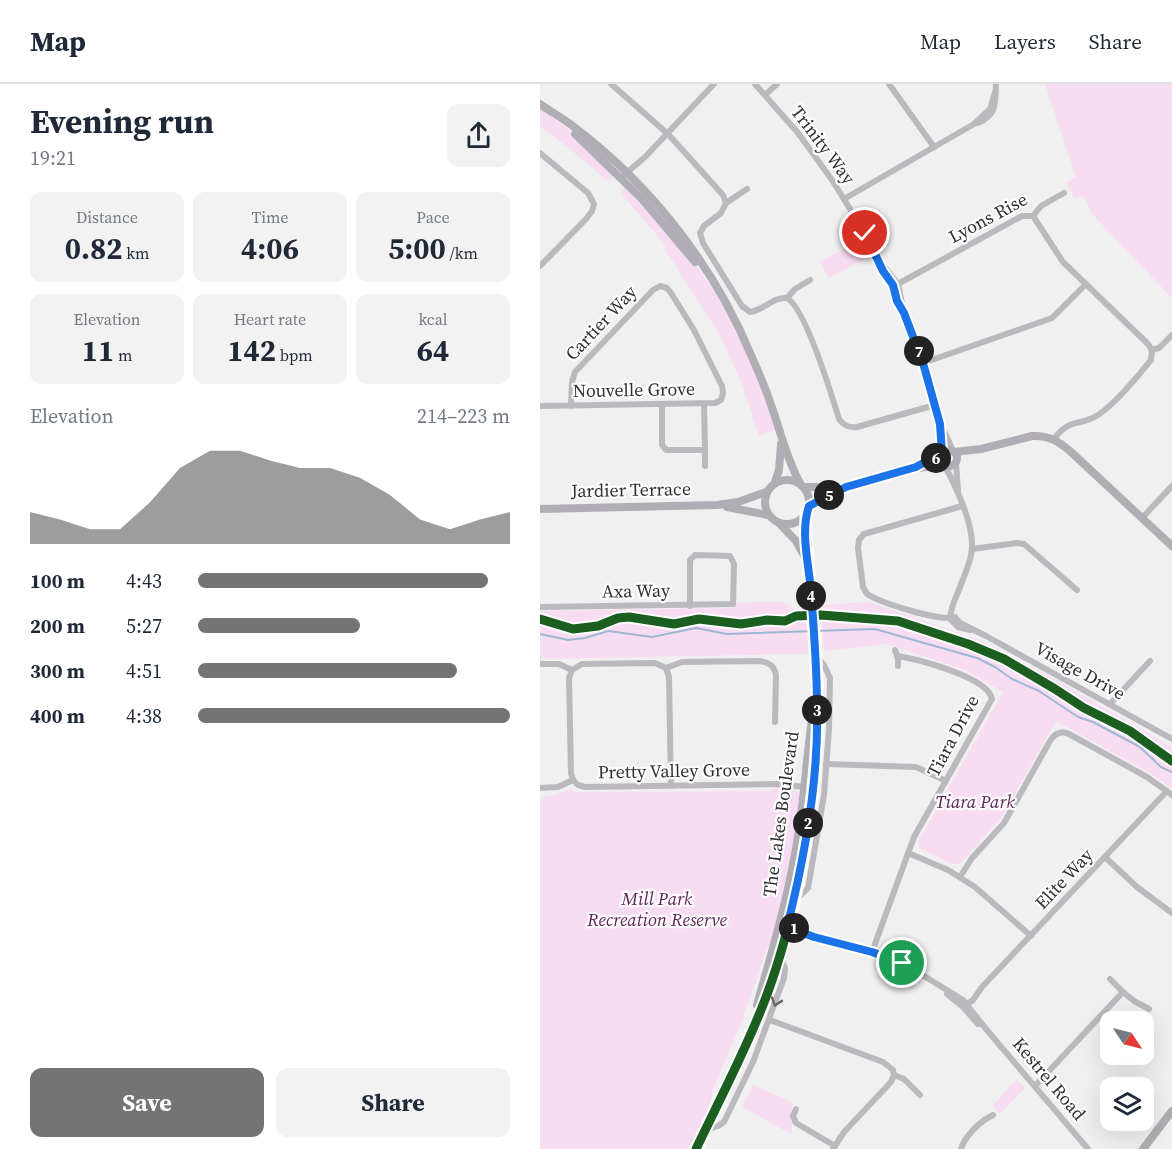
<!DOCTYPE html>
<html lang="en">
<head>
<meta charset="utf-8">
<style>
	:root { --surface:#fff; --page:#f2f2f3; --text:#1f2937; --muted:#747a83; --line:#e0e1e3; --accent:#747475 }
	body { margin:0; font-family:"Source Serif 4",serif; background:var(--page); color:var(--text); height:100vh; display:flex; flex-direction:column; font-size:22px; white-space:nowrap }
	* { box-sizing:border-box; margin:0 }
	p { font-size:20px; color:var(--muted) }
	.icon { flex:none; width:33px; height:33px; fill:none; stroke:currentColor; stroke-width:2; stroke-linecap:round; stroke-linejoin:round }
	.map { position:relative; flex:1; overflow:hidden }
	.details { display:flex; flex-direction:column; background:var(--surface); width:540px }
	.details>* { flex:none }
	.needle { width:39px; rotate:125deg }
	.controls { position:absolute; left:560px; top:927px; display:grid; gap:12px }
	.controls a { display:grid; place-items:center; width:54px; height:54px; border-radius:12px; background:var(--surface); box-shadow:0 6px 24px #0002; font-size:30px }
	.pin { position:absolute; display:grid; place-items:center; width:51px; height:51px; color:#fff; margin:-26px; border:3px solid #fff; border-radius:50%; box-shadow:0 2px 6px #0007 }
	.km { position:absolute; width:30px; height:30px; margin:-15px; border-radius:50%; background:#222; color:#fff; font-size:16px; line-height:30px; text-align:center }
	.round { display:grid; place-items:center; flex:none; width:63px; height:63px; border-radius:12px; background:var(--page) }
	.summary { display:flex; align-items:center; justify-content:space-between; height:102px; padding:0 30px }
	h1 { font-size:33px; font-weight:700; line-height:45px }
	.stats { display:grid; grid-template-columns:repeat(3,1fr); gap:9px; height:102px; padding:6px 30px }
	.stats div { display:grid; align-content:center; border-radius:12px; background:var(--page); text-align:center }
	.stats b { font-size:30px; font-weight:700 }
	.stats small { font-size:16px; font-weight:400 }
	.stats p { font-size:16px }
	.chart { height:168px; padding:12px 30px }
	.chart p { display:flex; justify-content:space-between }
	.chart svg { width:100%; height:108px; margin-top:6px; fill:var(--accent); opacity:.7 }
	.action { display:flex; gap:12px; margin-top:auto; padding:12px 30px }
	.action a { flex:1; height:69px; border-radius:12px; background:var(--accent); color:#fff; font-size:24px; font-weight:700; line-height:69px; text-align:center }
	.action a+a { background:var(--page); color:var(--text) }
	ul { padding:0 30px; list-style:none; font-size:20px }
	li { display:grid; grid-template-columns:96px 72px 1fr; align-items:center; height:45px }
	li i { height:15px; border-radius:8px; background:var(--accent) }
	header { display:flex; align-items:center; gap:36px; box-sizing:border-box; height:84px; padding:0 30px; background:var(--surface); border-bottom:2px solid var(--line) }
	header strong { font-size:28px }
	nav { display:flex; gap:33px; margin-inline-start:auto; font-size:21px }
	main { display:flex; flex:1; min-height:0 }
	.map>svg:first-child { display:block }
	.green { fill:#f8ddf2 }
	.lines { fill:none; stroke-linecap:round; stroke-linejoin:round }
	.stream { stroke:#9eb7d4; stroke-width:2 }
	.street { stroke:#bbb8be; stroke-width:6 }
	.secondary { stroke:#b1adb4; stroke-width:8 }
	.cycleway-casing { stroke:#fdfdff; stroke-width:13 }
	.cycleway { stroke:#1b5e20; stroke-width:9 }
	.oneway { stroke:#68676a }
	.route-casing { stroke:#fff; stroke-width:12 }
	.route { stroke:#1a73e8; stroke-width:8 }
	.labels { text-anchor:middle; stroke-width:4.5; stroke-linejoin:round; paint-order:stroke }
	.street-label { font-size:18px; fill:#313132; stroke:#fdfdff }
	.park-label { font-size:18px; font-style:italic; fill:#5e2655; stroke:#fdfdff }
</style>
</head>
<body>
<header>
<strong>Map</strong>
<nav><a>Map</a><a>Layers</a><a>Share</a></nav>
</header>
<main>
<section class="details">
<div class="summary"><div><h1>Evening run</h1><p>19:21</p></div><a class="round"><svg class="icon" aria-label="share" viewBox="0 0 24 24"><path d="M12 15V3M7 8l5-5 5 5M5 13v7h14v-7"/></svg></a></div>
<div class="stats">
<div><p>Distance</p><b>0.82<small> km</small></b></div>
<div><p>Time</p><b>4:06</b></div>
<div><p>Pace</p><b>5:00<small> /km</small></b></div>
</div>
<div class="stats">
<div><p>Elevation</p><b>11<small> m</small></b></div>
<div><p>Heart rate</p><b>142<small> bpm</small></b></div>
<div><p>kcal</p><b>64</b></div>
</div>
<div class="chart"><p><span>Elevation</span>214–223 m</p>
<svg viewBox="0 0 160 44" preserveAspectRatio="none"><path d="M0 44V31L10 34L20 38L30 38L40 27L50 13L60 6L70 6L80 10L90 13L100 13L110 17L120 24L130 34L140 38L150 34L160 31V44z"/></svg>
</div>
<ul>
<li><b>100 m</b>4:43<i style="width:93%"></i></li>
<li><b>200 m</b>5:27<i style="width:52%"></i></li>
<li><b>300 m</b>4:51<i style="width:83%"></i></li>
<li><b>400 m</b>4:38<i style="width:100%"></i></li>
</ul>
<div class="action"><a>Save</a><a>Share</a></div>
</section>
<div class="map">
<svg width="632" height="1065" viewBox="0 0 632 1065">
	<rect width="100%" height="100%" fill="#f0f0f1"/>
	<g class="green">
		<path d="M505,0H632V214L552,130L543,111L535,115L526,99L536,93Z"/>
		<path d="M0,25L27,44L74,90L68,97L20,57L0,43Z"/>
		<path d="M87,102C112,130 140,158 162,189C196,237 217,291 236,346L219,352L202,300L180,251L124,164L126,162L80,108Z"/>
		<path d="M316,158L325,175L289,194L280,178Z"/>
		<path d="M241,517C269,534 268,538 268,570L0,575V527L190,524L198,519Z"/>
		<path d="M329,518L442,557L509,592L632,663V705L610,689L516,637L462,733L420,780H413L379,764V756L463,608L425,586L347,560L284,567L281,521Z"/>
		<path d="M31,705L36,708L228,707C237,702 254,703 260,711L256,750L235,850L226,867L200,942L174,1003L165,1037L148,1065H0V717L5,712L15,711Z"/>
		<path d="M477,995L485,1004L460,1030L452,1022Z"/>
		<path d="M213,1001L254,1019C246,1031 255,1039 251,1050L202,1023Z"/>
	</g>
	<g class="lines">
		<path class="stream" d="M0,550L28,556L45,554L68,547L112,553L156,544L187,550L335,545L437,574L455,583L472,595L499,607L538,633L553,638L600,663L621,683L632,688"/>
		<g class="street">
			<path d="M71,0L128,50L183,111L186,119"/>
			<path d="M215,0L258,49L292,96L325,149L343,187L353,201L357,217L364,229"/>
			<path d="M349,0L394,63"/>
			<path d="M225,11L237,0"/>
			<path d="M438,39C458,31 455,17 456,0"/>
			<path d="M0,69L48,109L54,120L52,127L46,135L0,182"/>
			<path d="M84,91L105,73L174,0"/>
			<path d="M207,105L186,119L181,129L164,142L160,149L163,159L202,222L210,228C224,226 233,213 247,214L255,205L270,196"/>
			<path d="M304,115L434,40L450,25L455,8"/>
			<path d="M493,132L523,178L608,260L612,266"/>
			<path d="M343,181L358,200L364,229L383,279L401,340L413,367"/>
			<path d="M356,201L482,132H493L501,122L524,109"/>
			<path d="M247,214C265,224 292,312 299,335C304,342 309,344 317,343L395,321"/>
			<path d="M383,279L512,234L546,200"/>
			<path d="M122,320V361L126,366H165L164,320"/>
			<path d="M0,322L175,319L181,316L183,309L182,302L154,246L131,209L127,204L120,202L113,206L35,288L32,298L31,322"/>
			<path d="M401,344L402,369"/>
			<path d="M514,355C530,333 539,343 558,331C576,319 597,293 611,276L612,266L619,264L632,251"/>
			<path d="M165,366V382"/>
			<path d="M416,379L418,406"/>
			<path d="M405,382C416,403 433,439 432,463C432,474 427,485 423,495C419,508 410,522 410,535L418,543L430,546"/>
			<path d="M602,434L632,402"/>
			<path d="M432,465L477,459L484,460L537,506"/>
			<path d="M0,523L193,520L194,480L190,472L155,471L150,476V522"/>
			<path d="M415,533C401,538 341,519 327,510L323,503L318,464L319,456L324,450L422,422"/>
			<path d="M415,533L420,539L446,552L632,655"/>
			<path d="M355,566L358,574V582"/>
			<path d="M0,580H19L32,586"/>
			<path d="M126,584L142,578L219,577C228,578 234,581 236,591L235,638"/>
			<path d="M126,584L129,593L131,702"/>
			<path d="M32,586L29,594L31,689L33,696"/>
			<path d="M32,586L42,580L115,579L126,584"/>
			<path d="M570,620L610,577"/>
			<path d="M286,680L376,683L406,697"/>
			<path d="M0,704L18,703L33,696L38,701L45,703L237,700L266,703"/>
			<path d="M368,769L408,786L435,803L491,852"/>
			<path d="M565,773L597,803L632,829"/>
			<path d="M420,793L432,774L464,739L510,657C515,649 521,646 529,650L607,693L632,711"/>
			<path d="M253,819L268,804L284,711L289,645L290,594L284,581L276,572"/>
			<path d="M244,847L291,857L347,873L376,887L423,916L446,945L548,1065"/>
			<path d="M332,868L374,753L452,615C448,593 377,575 357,572"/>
			<path d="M570,895L583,908"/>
			<path d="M407,910L423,923L438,940"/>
			<path d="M423,923L433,916L442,903L627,707"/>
			<path d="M230,936L343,978L353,986L354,991L351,998L304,1048L293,1065"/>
			<path d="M354,991L364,995L380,1011"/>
			<path d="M495,1002L583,908L594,917L609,925"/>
			<path d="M256,1025L253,1032L256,1039L295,1062"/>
			<path d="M165,1046L178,1042L184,1038L213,978L244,894L245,884L240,872"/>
			<path d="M421,1065C425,1052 440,1037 453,1031"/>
		</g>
		<g class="secondary">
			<path d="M0,20C11,28 23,34 34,43C112,102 174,182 211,271C218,287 225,302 230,318C240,345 246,374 260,399"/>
			<path d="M35,50L102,115L155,178"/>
			<circle cx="409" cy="374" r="8"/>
			<path d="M414,368L441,365L492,352C508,351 518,357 530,367L632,462"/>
			<circle cx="247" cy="418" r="22"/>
			<path d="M235,398L239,386L241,360"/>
			<path d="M264,403H302"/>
			<path d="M269,422C309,399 357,385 404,381"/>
			<path d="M187,423L228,431"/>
			<path d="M0,425L177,421L198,418L226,408"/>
			<path d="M239,439L256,457L265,473"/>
			<path d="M217,921C231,871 246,821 255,770C264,723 266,675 273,628"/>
			<path d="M156,1065C176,1023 198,981 216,938C252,855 273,741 277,651C279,604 275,557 271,510C269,483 265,456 266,429"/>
			<path d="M603,1065L632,1027"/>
		</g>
		<g class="cycleway-casing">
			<g id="cycleway">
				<path d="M0,535L33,545L58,542L78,534L89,533L134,540L159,535L201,540L227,536L245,537L256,532L281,531L358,537L428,560L464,575L515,605L544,624L590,647L632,677"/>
				<path d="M156,1065C176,1023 198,981 216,938C252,855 273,741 277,651C279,604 275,557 271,510C269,483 265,456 266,429"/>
			</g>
		</g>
		<use href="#cycleway" class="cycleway"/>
	</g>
	<defs><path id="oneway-chevron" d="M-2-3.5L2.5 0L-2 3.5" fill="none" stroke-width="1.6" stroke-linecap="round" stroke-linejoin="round" transform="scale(1.5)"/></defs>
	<use class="oneway" href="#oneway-chevron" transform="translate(236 918) rotate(109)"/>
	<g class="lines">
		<g class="route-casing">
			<path id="route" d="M325,149L343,187L353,201L357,217L364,229L383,279L400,340L402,369L376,383L306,403L269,422C260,449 269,480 271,508C274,546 277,584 277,622C279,695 265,772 247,843L274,853L332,868L362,879"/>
		</g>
		<use href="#route" class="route"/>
	</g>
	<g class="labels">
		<g class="street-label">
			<text transform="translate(283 61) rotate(53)" y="6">Trinity Way</text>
			<text transform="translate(448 134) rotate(-28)" y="6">Lyons Rise</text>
			<text transform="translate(61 239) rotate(-47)" y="6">Cartier Way</text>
			<text transform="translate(94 306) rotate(-1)" y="6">Nouvelle Grove</text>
			<text transform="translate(91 406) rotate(-1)" y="6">Jardier Terrace</text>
			<text transform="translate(96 507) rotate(-1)" y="6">Axa Way</text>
			<text transform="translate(540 587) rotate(29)" y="6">Visage Drive</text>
			<text transform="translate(413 652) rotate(-62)" y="6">Tiara Drive</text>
			<text transform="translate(134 687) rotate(-1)" y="6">Pretty Valley Grove</text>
			<text transform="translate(241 730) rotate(-82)" y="6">The Lakes Boulevard</text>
			<text transform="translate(524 795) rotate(-47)" y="6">Elite Way</text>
			<text transform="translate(509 995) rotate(50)" y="6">Kestrel Road</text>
		</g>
		<g class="park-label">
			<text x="435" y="724">Tiara Park</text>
			<text x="117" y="821">Mill Park<tspan x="117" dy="21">Recreation Reserve</tspan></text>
		</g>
	</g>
</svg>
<div class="controls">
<a><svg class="needle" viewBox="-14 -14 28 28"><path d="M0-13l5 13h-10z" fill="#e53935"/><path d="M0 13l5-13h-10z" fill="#747a83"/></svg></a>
<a><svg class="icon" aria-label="layers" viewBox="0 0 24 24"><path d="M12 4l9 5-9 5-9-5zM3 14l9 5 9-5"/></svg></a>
</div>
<div class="pin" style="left:362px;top:879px;background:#1e9e55"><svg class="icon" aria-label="arrive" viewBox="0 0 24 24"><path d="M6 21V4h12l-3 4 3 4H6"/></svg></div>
<div class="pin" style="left:325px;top:149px;background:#d93025"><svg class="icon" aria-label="check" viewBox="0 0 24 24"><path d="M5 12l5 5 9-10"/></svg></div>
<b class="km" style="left:254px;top:844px">1</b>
<b class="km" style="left:268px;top:739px">2</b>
<b class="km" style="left:277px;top:626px">3</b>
<b class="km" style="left:271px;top:512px">4</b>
<b class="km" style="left:289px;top:411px">5</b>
<b class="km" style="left:396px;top:374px">6</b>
<b class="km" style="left:379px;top:267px">7</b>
</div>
</main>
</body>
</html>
